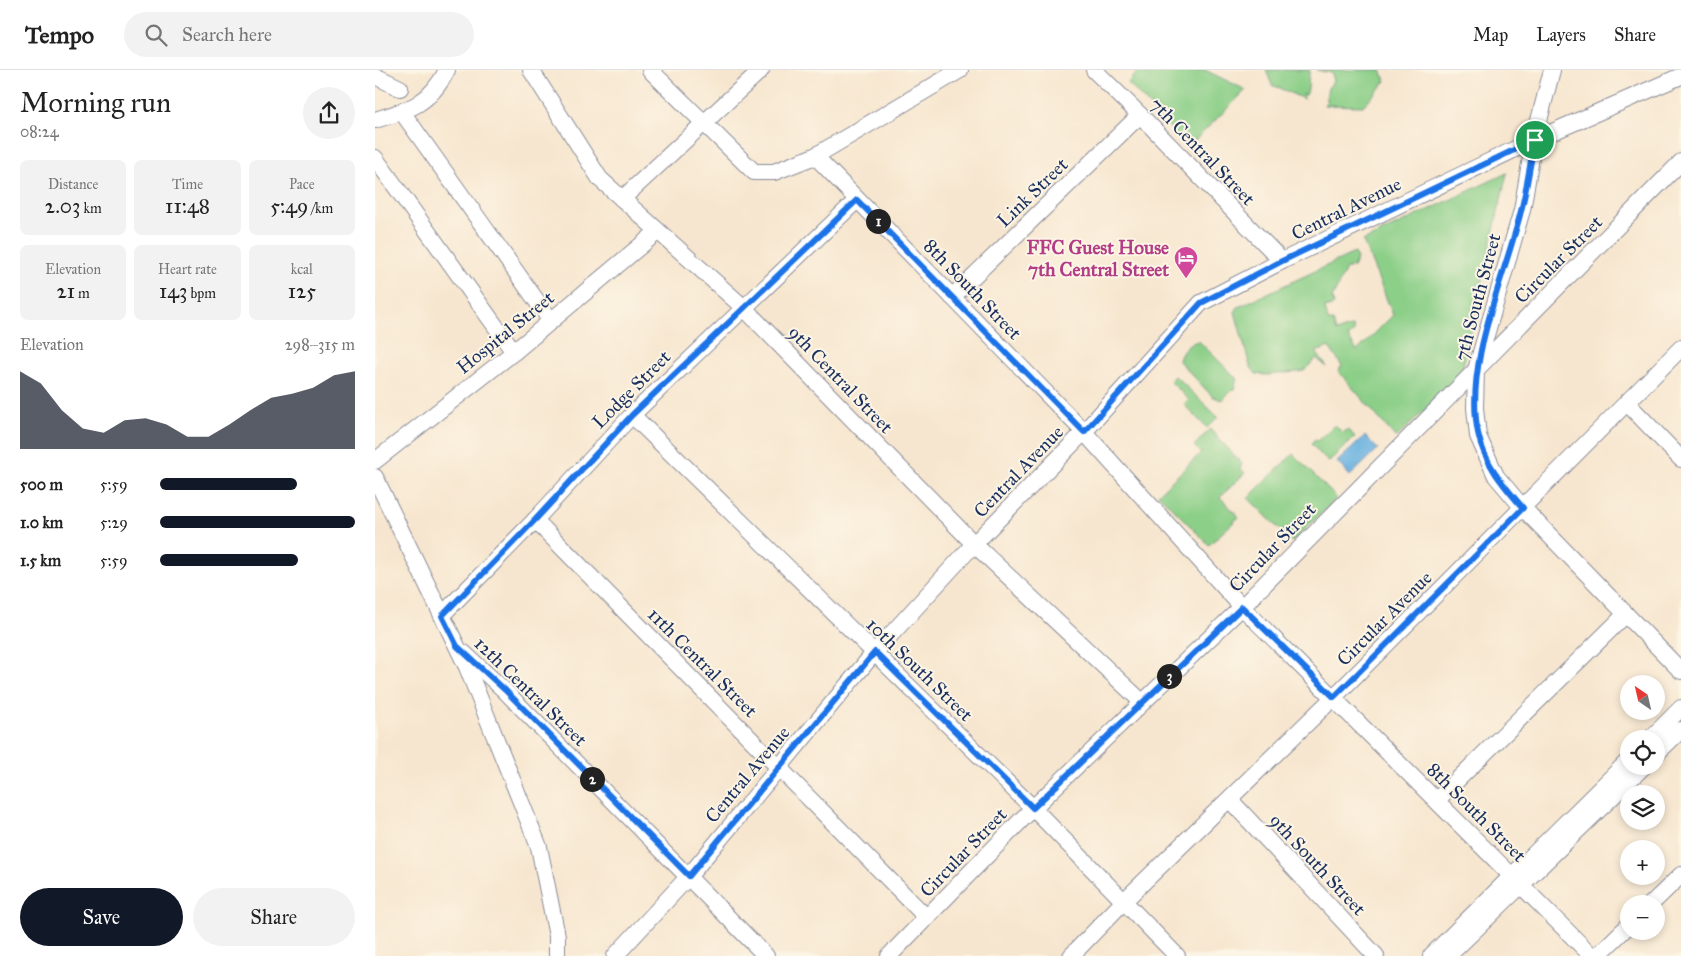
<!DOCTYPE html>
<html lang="en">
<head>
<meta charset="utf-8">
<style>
	:root { --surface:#fff; --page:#f2f2f2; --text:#222; --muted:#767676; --line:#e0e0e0; --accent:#111827 }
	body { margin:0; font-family:"IM FELL Great Primer",serif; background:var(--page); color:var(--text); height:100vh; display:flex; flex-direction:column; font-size:19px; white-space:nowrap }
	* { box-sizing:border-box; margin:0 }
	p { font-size:16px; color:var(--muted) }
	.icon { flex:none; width:28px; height:28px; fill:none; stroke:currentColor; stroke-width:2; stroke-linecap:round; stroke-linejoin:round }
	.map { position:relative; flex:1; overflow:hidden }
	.panel { display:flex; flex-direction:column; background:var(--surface); width:375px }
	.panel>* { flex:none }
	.needle { width:32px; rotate:326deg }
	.fabs { position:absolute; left:1245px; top:605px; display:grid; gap:10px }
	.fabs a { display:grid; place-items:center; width:45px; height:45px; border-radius:50%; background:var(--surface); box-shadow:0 2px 8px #0003; font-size:25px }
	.pin { position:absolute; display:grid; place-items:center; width:42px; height:42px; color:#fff; margin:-21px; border:2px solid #fff; border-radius:50%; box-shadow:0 1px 5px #0007 }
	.km { position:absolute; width:25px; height:25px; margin:-12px; border-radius:50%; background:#222; color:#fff; font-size:14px; line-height:25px; text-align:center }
	.round { display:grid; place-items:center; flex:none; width:52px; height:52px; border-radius:26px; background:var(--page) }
	.head { display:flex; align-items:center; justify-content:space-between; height:85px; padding:0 20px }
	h1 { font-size:28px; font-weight:600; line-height:38px }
	.stats { display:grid; grid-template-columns:repeat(3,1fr); gap:8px; height:85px; padding:5px 20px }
	.stats div { display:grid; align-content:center; border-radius:8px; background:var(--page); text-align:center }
	.stats b { font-size:21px; font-weight:600 }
	.stats small { font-size:14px; font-weight:400 }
	.stats p { font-size:14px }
	.chart { height:140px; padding:10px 20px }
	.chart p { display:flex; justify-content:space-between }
	.chart svg { width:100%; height:90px; margin-top:5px; fill:var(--accent); opacity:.7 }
	.primary-button { display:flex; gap:10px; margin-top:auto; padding:10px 20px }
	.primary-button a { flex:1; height:58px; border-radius:30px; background:var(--accent); color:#fff; font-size:20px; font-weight:600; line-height:58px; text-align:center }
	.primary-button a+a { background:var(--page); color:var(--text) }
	ul { padding:0 20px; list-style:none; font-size:16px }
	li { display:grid; grid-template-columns:80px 60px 1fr; align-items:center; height:38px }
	li i { height:12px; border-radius:6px; background:var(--accent) }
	header { display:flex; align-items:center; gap:30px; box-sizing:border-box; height:70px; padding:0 25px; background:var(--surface); border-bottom:1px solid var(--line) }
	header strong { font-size:24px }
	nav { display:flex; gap:28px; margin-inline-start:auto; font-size:18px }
	.search { width:350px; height:45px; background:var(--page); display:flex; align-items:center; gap:12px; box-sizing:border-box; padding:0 18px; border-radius:28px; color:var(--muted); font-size:19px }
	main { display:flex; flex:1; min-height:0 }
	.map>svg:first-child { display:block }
	.green { fill:#8ccf88; stroke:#547f73 }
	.water { fill:#67b0df; stroke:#41709e }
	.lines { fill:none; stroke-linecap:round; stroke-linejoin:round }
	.minor-casing { stroke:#898a96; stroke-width:18 }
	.minor { stroke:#fff; stroke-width:16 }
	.route-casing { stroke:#fff; stroke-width:10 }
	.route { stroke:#1a73e8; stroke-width:6 }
	.labels { text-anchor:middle; stroke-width:4; stroke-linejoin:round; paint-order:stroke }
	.street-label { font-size:19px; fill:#1b2f5e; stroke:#fcf5e5 }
	.hotel-label { font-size:19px; font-weight:bold; fill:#b23c85; stroke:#fcf5e5; text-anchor:end }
</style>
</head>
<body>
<header>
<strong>Tempo</strong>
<div class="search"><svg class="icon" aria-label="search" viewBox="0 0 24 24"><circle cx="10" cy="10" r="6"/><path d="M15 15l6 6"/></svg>Search here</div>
<nav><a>Map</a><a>Layers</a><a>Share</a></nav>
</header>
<main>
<section class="panel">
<div class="head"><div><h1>Morning run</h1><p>08:24</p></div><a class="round"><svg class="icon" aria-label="share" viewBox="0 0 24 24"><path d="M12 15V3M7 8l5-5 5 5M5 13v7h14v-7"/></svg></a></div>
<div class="stats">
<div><p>Distance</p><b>2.03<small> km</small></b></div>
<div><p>Time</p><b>11:48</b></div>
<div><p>Pace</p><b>5:49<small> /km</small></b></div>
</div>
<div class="stats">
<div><p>Elevation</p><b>21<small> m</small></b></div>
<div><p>Heart rate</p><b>143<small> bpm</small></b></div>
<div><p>kcal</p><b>125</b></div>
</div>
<div class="chart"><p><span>Elevation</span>298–315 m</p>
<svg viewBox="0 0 160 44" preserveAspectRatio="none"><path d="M0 44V6L10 12L20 25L30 34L40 36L50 30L60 29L70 32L80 38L90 38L100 32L110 25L120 19L130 17L140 14L150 8L160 6V44z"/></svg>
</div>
<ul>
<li><b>500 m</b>5:59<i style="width:70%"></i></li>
<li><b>1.0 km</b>5:29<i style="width:100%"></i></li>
<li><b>1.5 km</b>5:59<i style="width:71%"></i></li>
</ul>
<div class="primary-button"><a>Save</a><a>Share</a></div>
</section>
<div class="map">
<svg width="1306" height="886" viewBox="0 0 1306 886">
	<rect width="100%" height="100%" fill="#fcf5e5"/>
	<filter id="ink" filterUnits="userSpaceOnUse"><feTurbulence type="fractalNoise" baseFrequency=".02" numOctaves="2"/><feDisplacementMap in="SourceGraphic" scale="10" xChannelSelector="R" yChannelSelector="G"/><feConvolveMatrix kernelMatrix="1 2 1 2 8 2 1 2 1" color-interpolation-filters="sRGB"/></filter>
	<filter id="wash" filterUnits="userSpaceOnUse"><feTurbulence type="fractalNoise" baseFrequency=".0096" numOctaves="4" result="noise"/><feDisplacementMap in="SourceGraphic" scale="20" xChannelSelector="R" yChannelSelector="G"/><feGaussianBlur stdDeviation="1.12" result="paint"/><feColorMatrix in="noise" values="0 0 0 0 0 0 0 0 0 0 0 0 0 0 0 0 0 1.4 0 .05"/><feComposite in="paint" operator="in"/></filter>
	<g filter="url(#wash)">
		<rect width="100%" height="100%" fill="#f7e6cf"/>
		<g class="green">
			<path d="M764,0H830L871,20L813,77L753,13Z"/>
			<path d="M891,0H935C932,9 935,17 931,25L928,24L929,29L897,15Z"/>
			<path d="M941,0H1006L1011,11L988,36L949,35L953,29L951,28L953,18L959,11L957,3Z"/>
			<path d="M1132,103L1086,305L1021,368L963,301L967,296L954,277L941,282L952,297L941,288L929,301L893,305L881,304L875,296L860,242L863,237L979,183L982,189L978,197L971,199L957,228L959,235L950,238L953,251H958L961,262L978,256L979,262L973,267L982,281L1018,245L988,171Z"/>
			<path d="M824,271L862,309L859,319L846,330L837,326L804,291C805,282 815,272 824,271Z"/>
			<path d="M800,306L843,347L832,358L809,335L814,330L795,311Z"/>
			<path d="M960,355L968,363L973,359L980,367L953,392L936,374L940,370L942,371Z"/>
			<path d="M835,359L867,394L865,398L870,403L845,427L864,447L834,475L783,424L826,383L819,376Z"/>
			<path d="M918,384L962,428L917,472L873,428Z"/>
		</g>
		<path class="water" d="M990,366L1003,379L975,406L962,392Z"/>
	</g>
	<g filter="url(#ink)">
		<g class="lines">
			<g class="minor-casing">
				<g id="minor">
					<path d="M156,0L225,109L368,237L599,474L767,632"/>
					<path d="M275,0L379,102H399L440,86L709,362L867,537L1217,886"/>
					<path d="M719,0L765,45L907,191"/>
					<path d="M1177,0L1159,70L1147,140L1101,300L1100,338L1103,366L1121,406L1148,438L1306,601"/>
					<path d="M0,6L25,18"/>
					<path d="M27,42L176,251"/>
					<path d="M0,50C34,40 55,34 72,0"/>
					<path d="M440,86L585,0"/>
					<path d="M0,88L139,282"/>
					<path d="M247,129L386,0"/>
					<path d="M577,227L765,45"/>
					<path d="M1252,333L1306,389"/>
					<path d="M257,345L658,738L802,886"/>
					<path d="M0,391L139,282L282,162"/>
					<path d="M0,407L92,597L164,777L182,866V886"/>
					<path d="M160,450L552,848"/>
					<path d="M67,545L160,450L257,345L482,130"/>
					<path d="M89,583L129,620L391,886"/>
					<path d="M1275,669L1306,638"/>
					<path d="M1281,684L1306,660"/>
					<path d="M855,730L1001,886"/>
					<path d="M1062,730L1251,544"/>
					<path d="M1276,834L1306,805"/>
					<path d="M240,886L314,806L499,583L599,474L709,362L826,233L907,191L1159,70L1306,6"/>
					<path d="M514,886L658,738L867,537L1306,92"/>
					<path d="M696,886L749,831L959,627L1306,278"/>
					<path d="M1056,886L1254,690"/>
					<path d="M1073,886L1269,696"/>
					<path d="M1222,886L1254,855"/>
				</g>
			</g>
			<use href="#minor" class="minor"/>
		</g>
	</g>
	<g class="lines" filter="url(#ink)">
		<g class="route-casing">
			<path id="route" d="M1160,70C1155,93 1152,118 1146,141C1129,210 1089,293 1103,363C1109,393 1129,416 1148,438L959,627L867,537L658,738L500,582L314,806L130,620L82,576L67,546L160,450L257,345L482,130L709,362L826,233L907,191Z"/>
		</g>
		<use href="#route" class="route"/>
	</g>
	<defs>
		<g id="hotel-pin" transform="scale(1.25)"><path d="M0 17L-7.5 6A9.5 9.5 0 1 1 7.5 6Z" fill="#d1479c" stroke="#fcf5e5"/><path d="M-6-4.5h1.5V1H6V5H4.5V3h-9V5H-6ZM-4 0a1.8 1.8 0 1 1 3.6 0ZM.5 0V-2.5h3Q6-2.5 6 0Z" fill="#fff"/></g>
	</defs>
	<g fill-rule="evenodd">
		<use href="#hotel-pin" x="811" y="188"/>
	</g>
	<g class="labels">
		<g class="street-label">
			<text transform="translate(828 81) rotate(46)" y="7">7th Central Street</text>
			<text transform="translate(657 122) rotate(-44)" y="7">Link Street</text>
			<text transform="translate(971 138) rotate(-26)" y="7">Central Avenue</text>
			<text transform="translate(1183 189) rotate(-45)" y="7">Circular Street</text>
			<text transform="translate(598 219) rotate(46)" y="7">8th South Street</text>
			<text transform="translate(1102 227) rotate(-75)" y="7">7th South Street</text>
			<text transform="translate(130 262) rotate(-39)" y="7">Hospital Street</text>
			<text transform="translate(466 309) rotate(46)" y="7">9th Central Street</text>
			<text transform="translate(256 319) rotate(-45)" y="7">Lodge Street</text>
			<text transform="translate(643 401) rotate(-46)" y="7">Central Avenue</text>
			<text transform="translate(897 477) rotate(-46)" y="7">Circular Street</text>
			<text transform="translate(1009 548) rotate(-45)" y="7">Circular Avenue</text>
			<text transform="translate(328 592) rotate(45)" y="7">11th Central Street</text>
			<text transform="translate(545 599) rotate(44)" y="7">10th South Street</text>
			<text transform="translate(156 621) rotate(44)" y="7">12th Central Street</text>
			<text transform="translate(372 704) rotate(-50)" y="7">Central Avenue</text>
			<text transform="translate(1102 742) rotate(45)" y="7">8th South Street</text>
			<text transform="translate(588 782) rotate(-46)" y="7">Circular Street</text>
			<text transform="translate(943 794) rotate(47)" y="7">9th South Street</text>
		</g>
		<g class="hotel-label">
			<text x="794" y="184">FFC Guest House<tspan x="794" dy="22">7th Central Street</tspan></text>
		</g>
	</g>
</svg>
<div class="fabs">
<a><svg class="needle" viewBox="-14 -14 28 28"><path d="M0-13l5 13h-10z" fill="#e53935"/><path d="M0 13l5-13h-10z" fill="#767676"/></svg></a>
<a><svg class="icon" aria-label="locate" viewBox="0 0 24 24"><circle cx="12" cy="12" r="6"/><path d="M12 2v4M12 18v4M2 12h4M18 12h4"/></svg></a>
<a><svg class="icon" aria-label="layers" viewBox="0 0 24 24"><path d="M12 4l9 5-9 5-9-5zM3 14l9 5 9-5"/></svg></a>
<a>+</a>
<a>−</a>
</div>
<div class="pin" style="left:1160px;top:70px;background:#1e9e55"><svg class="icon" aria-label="arrive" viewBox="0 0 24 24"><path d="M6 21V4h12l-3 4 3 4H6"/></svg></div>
<b class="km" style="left:503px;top:151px">1</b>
<b class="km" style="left:217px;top:709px">2</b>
<b class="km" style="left:794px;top:606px">3</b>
</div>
</main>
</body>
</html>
